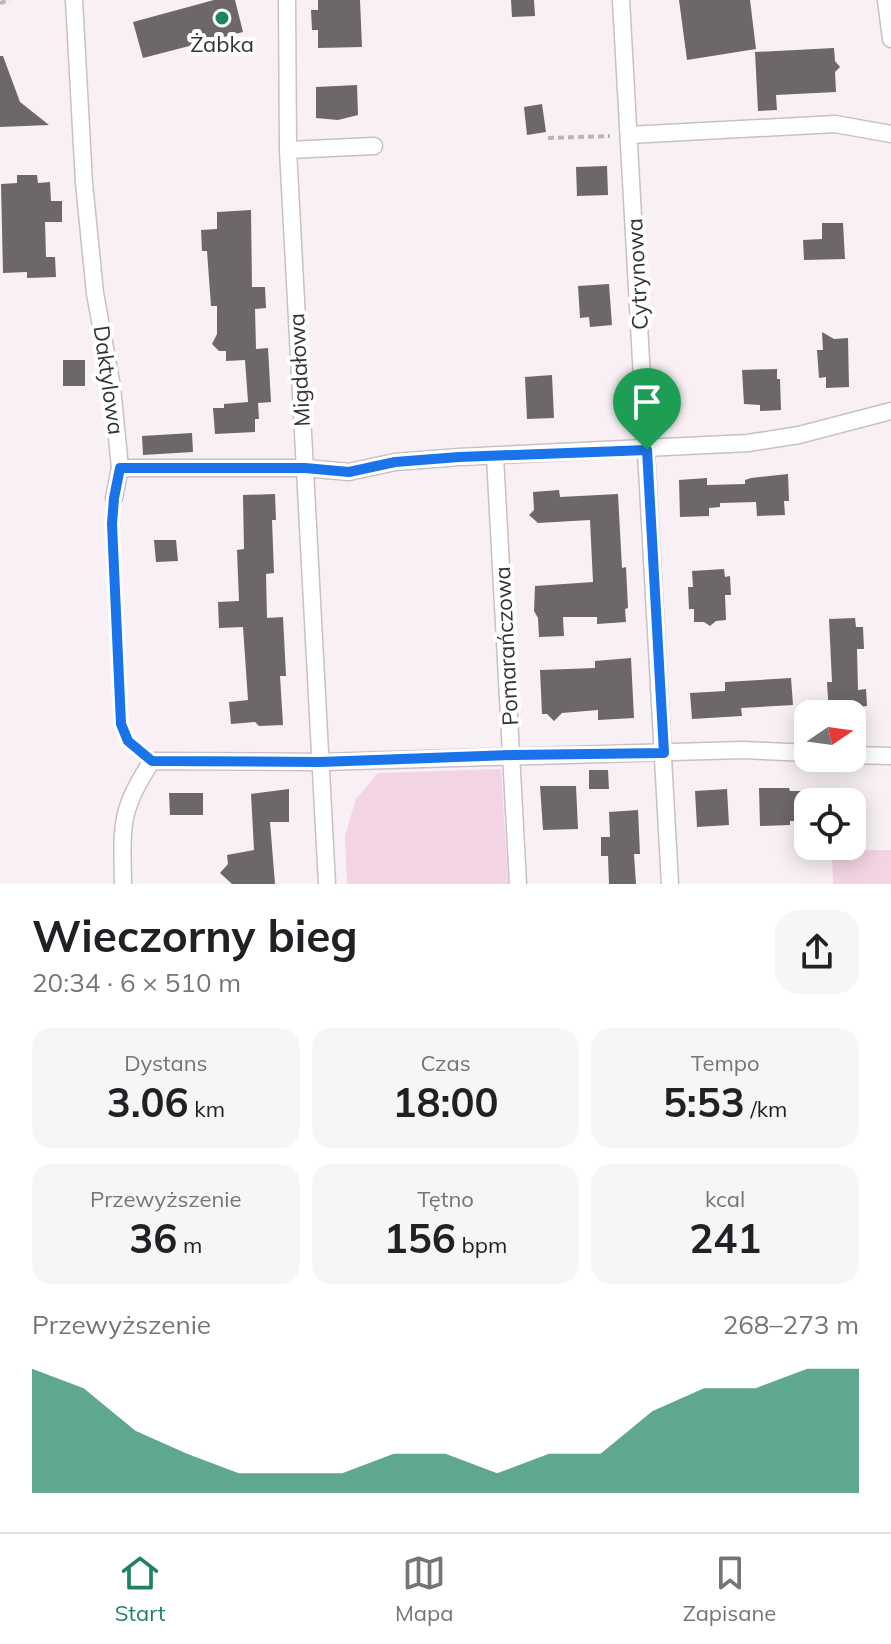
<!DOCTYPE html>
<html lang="pl">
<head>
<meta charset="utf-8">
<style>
	:root { --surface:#fff; --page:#f6f6f6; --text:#202124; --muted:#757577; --line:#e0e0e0; --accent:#1c845f }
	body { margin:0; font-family:Mulish,sans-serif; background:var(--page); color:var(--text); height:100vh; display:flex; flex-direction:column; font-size:30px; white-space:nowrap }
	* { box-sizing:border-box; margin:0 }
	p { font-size:26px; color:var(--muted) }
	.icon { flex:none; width:44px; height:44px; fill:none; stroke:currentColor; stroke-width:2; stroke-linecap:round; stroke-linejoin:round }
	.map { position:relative; height:884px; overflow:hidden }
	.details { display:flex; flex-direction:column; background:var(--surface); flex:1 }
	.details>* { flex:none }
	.needle { width:52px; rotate:77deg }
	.tools { position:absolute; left:794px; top:700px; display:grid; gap:16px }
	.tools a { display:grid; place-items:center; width:72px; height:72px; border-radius:16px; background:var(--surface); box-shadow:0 4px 20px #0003; font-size:40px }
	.pin { position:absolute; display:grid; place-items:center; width:68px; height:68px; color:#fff; margin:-82px -34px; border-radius:50% 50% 50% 0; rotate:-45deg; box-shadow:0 0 8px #0007 }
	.pin .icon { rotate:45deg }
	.round { display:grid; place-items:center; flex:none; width:84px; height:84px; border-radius:24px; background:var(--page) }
	.head { display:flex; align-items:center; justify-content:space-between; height:136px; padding:0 32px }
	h1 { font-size:44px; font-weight:700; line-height:60px }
	.metrics { display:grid; grid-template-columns:repeat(3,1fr); gap:12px; height:136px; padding:8px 32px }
	.metrics div { display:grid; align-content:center; border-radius:20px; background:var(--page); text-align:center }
	.metrics b { font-size:40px; font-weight:700 }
	.metrics small { font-size:22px; font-weight:400 }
	.metrics p { font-size:22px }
	.chart { height:224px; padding:16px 32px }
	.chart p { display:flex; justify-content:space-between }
	.chart svg { width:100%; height:144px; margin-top:8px; fill:var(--accent); opacity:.7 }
	.tabs { display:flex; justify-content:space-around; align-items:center; height:112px; border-top:2px solid var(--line); background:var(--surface); font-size:22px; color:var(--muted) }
	.tabs a { display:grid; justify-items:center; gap:4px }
	.tabs .on { color:var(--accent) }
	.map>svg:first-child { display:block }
	.green { fill:#f2d4e4 }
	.building { fill:#6d676a }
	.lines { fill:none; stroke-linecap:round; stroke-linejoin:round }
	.street-casing { stroke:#c8c0c4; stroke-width:19 }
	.path { stroke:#bbb4b8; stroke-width:4; stroke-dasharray:6 4; stroke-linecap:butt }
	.street { stroke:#fff; stroke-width:16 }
	.route-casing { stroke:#fff; stroke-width:16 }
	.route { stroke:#1a73e8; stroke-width:10 }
	.poi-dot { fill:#1c845f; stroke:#fff; stroke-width:3 }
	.labels { text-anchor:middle; stroke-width:8; stroke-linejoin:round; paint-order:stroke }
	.poi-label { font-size:22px; fill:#353234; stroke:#fff }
	.street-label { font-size:22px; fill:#353234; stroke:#fff }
</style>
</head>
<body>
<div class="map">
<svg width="891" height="884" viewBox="0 0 891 884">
	<rect width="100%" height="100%" fill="#f8f0f4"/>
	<g class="green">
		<path d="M501,769L508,884H347L345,836L356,799L378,773Z"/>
		<path d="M832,850H891V884H833Z"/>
	</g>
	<g class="building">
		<path d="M214,0H235L243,32L143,58L133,22Z"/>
		<path d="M318,0H360L362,47L318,48V30H312L311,10H318Z"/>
		<path d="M511,0H534L535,16L512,17Z"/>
		<path d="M679,0H750L756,49L687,60Z"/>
		<path d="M834,48L835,61L840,67L835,72L836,92L776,95L777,110L758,111L755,52Z"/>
		<path d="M0,56H3L20,102L49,125L0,127Z"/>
		<path d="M357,85L358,115L338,120L316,118V87Z"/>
		<path d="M542,104L546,132L527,135L524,107Z"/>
		<path d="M607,166L608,195L577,196L576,167Z"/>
		<path d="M17,175H37L38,183L50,182L51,201H62V222H45L46,257H55L56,277L27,278V272L3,273L1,184L17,183Z"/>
		<path d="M251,210L252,287H265L266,308L255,309L256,349L268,348L271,402L258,403L259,419H255V432L215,434L213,408H224V404L248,402L245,360L226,361V351H219L212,344L217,334V306H211L207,251H202L201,230L217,229V212Z"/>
		<path d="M822,223H843L845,259L804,260L803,240L822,239Z"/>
		<path d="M609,284L612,325L590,327L589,317L580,318L578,286Z"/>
		<path d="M822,332L834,339L848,338L849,387L826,388V377L819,378L817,350H823Z"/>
		<rect x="63" y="360" width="22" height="26"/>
		<path d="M777,369V379H780L781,410L760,411V405L744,404L742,370Z"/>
		<path d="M552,375L554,418L527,419L525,377Z"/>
		<path d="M192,433L193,452L143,455L142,436Z"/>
		<path d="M788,474L789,501H784L785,515L757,516L756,502L720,503V507L709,508V516L680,517L679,480L707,478V485L745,484V480L751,478Z"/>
		<path d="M559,490L560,497L618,494L622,568L626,567L628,608L625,609L626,622L597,624V617H563L564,636L539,637L538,618L534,611L535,586L593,582L590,520L538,523L529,515L534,510L533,492Z"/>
		<path d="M275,494L276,520H272L274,573L266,574L267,618L283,617L286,676H280L283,725L259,726L255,722L231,724L229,702L248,700L243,627L219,628L218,602L239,601L237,550L244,549L243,495Z"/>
		<path d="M154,540H176L178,561L156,562Z"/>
		<path d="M724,569L725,577L730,576L731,595H725L726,620L716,621L710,626L704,622H694V609H689L688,587H693L692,571Z"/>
		<path d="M855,618L856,627H863L864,649H857L858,690L866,689L867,706L858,707L859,714H829L827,682H832L829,619Z"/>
		<path d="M631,658L634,718L598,720V710L562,713L554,721L547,714H542L540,670L595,668V661Z"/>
		<path d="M791,678L793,705L741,708L742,716L692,719L690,693L725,691V682Z"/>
		<path d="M589,770H608L609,789H589Z"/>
		<path d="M540,786H576L578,829L543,830Z"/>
		<path d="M759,788H789L790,791H801L802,821H790V825L760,826Z"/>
		<path d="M289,789V822H270L275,884H232L220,873L228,864L227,855L254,850L251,794Z"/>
		<path d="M727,789L729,825L697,827L695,791Z"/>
		<path d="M169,793H203V815H170Z"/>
		<path d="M638,810L640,854H634L636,884H609L608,856H601V837H610L609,812Z"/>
	</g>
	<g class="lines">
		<g class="street-casing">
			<g id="street">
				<path d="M74,0L84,183L95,293L112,387L120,468L114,498"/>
				<path d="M287,0L288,150L327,884"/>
				<path d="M621,0L670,884"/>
				<path d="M886,0L891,39"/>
				<path d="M629,135L835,124L891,134"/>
				<path d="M288,150L374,146"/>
				<path d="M495,456L518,884"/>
				<path d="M120,468H305L349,472L395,462L459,457L748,443L799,435L891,411"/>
				<path d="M852,755L891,756"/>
				<path d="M123,884C122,827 119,810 152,761L320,762L743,750L808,753"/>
			</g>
		</g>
		<g class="path">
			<path d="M0,3L10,0"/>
			<path d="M548,138L610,136"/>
			<path d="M113,516L121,724L128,741L137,749"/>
		</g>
		<use href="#street" class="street"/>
	</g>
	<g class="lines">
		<g class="route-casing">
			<path id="route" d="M647,450L664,753L513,755L320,762L152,761L128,741L121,724L112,524L114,498L120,468H305L349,472L395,462L459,457Z"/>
		</g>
		<use href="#route" class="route"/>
	</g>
	<circle class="poi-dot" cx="222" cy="18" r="8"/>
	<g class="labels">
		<g class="poi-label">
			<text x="222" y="52">Żabka</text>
		</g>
		<g class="street-label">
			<text transform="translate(637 274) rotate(-93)" y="8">Cytrynowa</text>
			<text transform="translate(299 370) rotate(-93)" y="8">Migdałowa</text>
			<text transform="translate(109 380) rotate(82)" y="8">Daktylowa</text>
			<text transform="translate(506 646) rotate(-93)" y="8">Pomarańczowa</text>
		</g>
	</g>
</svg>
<div class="tools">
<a><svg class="needle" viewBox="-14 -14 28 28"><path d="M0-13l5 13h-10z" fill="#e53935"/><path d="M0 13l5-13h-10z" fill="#757577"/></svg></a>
<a><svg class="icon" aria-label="locate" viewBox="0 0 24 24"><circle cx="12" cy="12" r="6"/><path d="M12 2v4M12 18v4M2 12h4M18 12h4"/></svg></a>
</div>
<div class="pin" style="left:647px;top:450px;background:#1e9e55"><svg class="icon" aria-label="arrive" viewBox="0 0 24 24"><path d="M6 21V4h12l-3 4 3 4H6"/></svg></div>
</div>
<section class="details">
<div class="head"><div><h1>Wieczorny bieg</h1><p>20:34 · 6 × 510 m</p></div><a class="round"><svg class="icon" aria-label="share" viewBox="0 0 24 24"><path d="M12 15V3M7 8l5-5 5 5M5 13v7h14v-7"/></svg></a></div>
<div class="metrics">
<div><p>Dystans</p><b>3.06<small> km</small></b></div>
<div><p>Czas</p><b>18:00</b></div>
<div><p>Tempo</p><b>5:53<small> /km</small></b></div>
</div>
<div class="metrics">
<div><p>Przewyższenie</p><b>36<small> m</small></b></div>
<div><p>Tętno</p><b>156<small> bpm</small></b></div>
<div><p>kcal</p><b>241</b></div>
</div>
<div class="chart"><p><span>Przewyższenie</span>268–273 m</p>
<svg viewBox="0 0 160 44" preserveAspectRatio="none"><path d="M0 44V6L10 12L20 25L30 32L40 38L50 38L60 38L70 32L80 32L90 38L100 32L110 32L120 19L130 12L140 12L150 6L160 6V44z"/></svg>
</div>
</section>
<nav class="tabs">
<a class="on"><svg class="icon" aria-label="home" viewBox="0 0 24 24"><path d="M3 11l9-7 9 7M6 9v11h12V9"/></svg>Start</a>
<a><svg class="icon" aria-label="map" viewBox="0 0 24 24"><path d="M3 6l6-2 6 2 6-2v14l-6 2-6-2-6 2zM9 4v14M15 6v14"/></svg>Mapa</a>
<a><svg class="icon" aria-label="saved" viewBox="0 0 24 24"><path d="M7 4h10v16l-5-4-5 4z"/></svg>Zapisane</a>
</nav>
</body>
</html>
